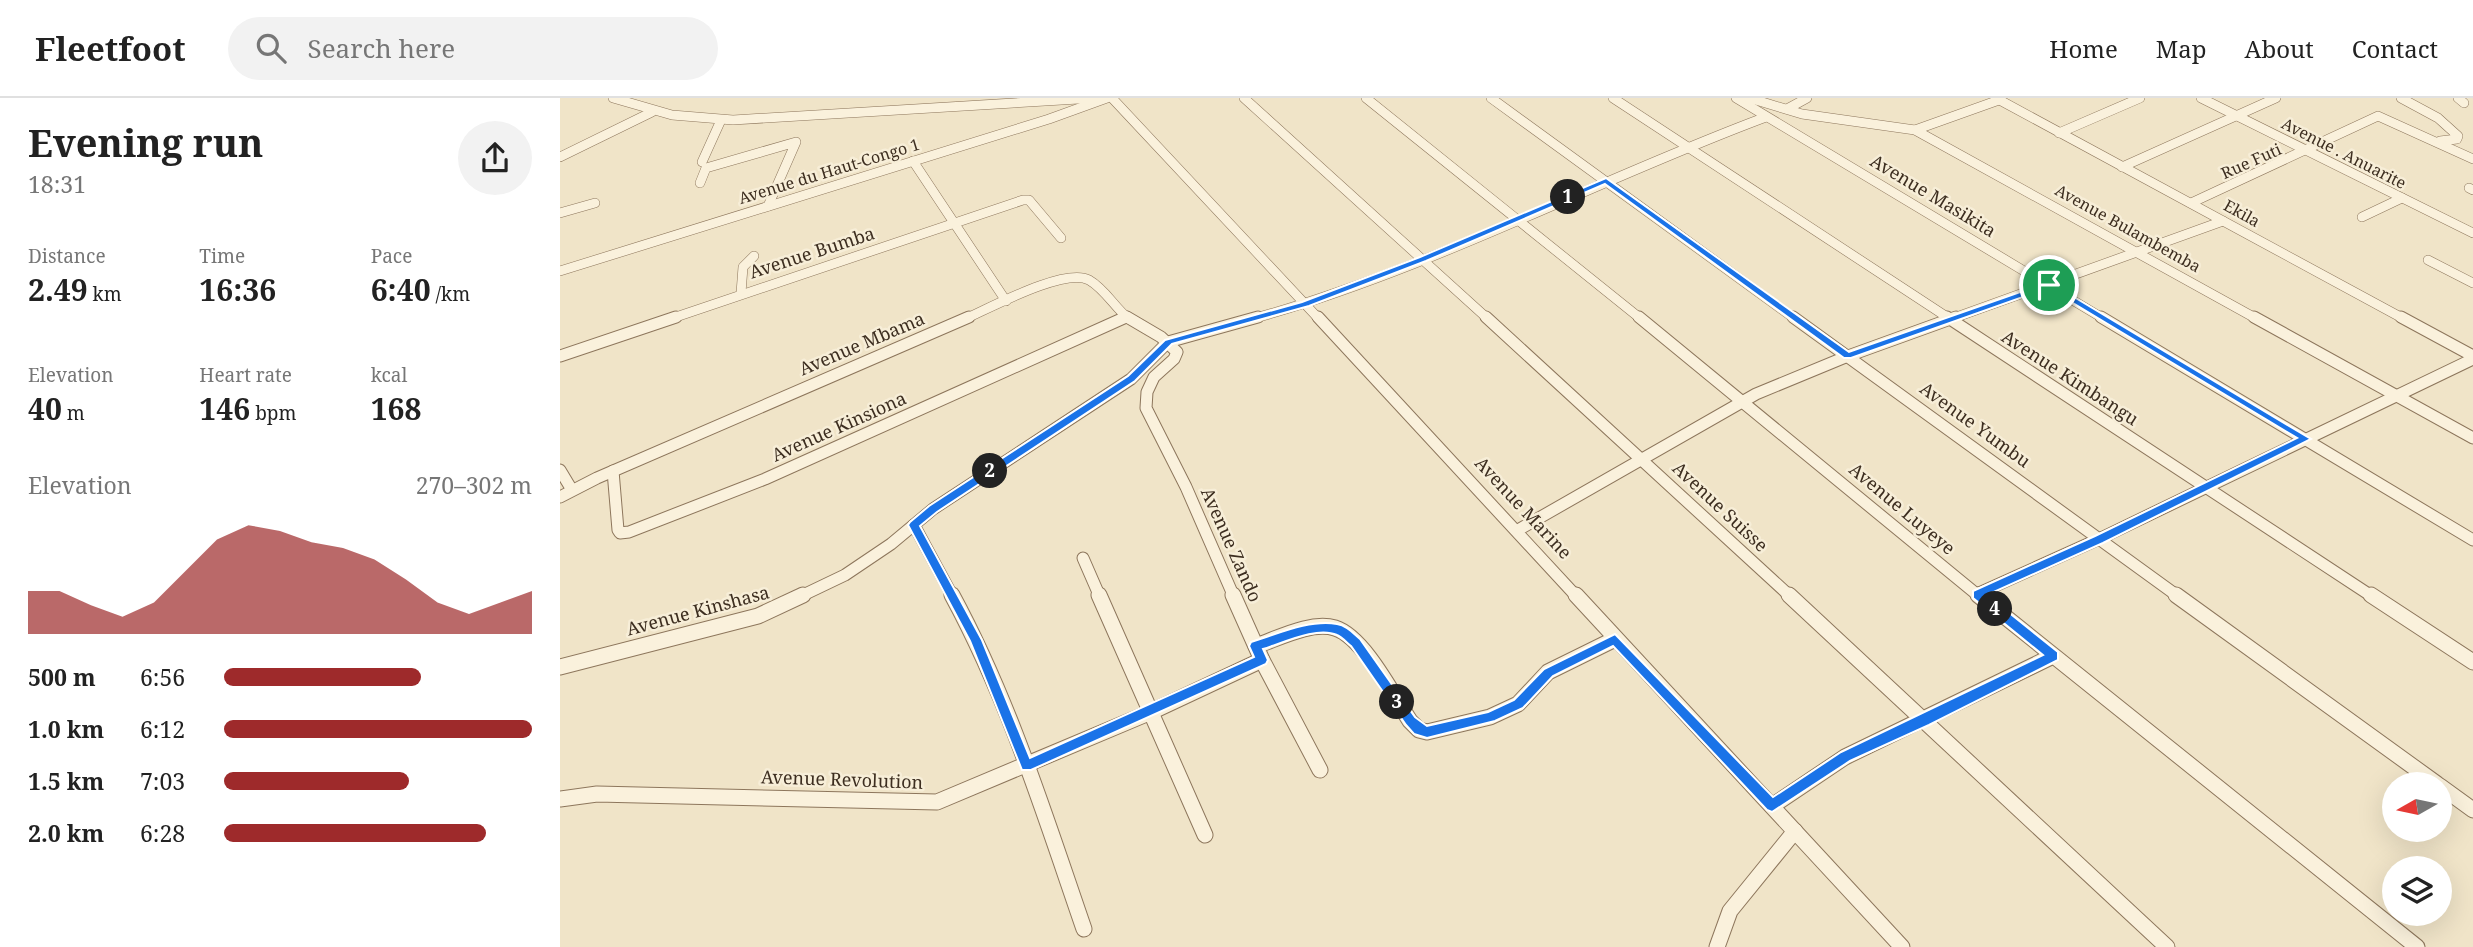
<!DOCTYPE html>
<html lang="en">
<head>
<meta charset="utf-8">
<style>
	:root { --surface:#fff; --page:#f2f2f2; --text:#222; --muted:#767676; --line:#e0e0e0; --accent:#9e2a2b }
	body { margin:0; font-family:"Noto Serif",serif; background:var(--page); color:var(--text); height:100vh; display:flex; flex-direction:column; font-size:26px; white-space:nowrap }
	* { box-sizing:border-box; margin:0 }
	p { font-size:23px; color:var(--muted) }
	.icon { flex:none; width:38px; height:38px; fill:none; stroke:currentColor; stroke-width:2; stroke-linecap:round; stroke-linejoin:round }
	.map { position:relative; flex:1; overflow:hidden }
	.details { display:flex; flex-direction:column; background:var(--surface); width:560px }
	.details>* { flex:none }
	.needle { width:46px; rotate:261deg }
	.fabs { position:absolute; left:1822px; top:674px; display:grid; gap:14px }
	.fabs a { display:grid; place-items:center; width:70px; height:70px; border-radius:50%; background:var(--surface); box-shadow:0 7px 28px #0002; font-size:35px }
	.pin { position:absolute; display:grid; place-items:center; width:60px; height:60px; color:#fff; margin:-30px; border:4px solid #fff; border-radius:50%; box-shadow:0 2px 7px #0007 }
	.km { position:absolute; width:35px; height:35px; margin:-18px; border-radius:50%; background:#222; color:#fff; font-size:19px; line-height:35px; text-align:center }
	.round { display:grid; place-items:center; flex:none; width:74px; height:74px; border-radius:37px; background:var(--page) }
	.summary { display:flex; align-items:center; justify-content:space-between; height:119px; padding:0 28px }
	h1 { font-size:38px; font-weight:700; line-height:52px }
	.figures { display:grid; grid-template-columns:repeat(3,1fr); gap:10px; height:119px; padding:7px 28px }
	.figures div { display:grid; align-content:center }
	.figures b { font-size:30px; font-weight:700 }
	.figures small { font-size:19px; font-weight:400 }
	.figures p { font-size:19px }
	.chart { height:196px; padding:14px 28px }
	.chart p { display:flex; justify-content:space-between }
	.chart svg { width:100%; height:126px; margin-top:7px; fill:var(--accent); opacity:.7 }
	ul { padding:0 28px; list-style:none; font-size:23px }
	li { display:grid; grid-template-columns:112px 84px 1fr; align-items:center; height:52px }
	li i { height:18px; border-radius:9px; background:var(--accent) }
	header { display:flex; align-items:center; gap:42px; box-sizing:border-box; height:98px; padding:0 35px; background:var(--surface); border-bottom:2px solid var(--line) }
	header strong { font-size:33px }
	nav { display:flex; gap:38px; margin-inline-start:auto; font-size:24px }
	.search { width:490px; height:63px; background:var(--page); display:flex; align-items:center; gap:18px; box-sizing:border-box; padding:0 24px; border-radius:38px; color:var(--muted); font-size:26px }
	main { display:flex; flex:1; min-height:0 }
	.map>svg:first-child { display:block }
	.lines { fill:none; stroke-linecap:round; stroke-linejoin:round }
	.street-far2-casing { stroke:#8d765c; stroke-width:10 }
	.street-far1-casing { stroke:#8d765c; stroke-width:13 }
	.street-casing { stroke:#8d765c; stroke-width:17 }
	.street-far2 { stroke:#faf1dc; stroke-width:9 }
	.street-far1 { stroke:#faf1dc; stroke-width:11 }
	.street { stroke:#faf1dc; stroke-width:15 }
	.route { fill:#1a73e8; stroke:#fff; stroke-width:2; fill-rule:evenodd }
	.labels { text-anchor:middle; stroke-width:5; stroke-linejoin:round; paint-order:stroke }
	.far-street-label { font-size:16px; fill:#3d2e20; stroke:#f7eed8 }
	.street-label { font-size:18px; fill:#3d2e20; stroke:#f7eed8 }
</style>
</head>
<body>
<header>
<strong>Fleetfoot</strong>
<div class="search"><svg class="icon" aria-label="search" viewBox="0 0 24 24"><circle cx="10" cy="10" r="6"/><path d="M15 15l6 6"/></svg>Search here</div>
<nav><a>Home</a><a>Map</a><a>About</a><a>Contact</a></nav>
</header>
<main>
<section class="details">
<div class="summary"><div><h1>Evening run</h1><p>18:31</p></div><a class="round"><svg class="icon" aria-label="share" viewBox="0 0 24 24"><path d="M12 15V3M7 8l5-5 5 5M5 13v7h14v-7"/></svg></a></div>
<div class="figures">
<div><p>Distance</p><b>2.49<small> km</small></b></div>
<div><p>Time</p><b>16:36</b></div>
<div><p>Pace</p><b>6:40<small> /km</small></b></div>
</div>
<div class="figures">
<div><p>Elevation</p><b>40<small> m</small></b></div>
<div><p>Heart rate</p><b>146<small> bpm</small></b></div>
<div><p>kcal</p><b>168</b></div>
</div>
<div class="chart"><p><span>Elevation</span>270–302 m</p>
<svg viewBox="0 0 160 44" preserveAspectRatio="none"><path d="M0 44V29L10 29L20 34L30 38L40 33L50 22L60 11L70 6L80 8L90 12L100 14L110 18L120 25L130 33L140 37L150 33L160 29V44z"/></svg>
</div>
<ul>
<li><b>500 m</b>6:56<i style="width:64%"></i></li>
<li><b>1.0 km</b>6:12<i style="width:100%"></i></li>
<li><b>1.5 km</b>7:03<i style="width:60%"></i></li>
<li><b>2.0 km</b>6:28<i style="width:85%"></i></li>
</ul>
</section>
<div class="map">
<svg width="1913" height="849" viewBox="0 0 1913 849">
	<rect width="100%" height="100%" fill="#f0e4c8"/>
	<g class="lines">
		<g class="street-far2-casing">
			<g id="street-far2">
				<path d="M53,0L112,17L173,22L535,0"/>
				<path d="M552,0L759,221"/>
				<path d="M684,0L928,221"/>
				<path d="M806,0L1081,221"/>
				<path d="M931,0L1235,221"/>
				<path d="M1053,0L1390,221"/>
				<path d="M1176,0L1544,221"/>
				<path d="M1189,0L1242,16L1355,32L1697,221"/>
				<path d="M1436,0L1844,221"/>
				<path d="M1641,0L1913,135"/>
				<path d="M1841,0L1878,20L1898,38L1897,41L1880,43"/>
				<path d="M1898,0L1904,5"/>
				<path d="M1227,11L1247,0"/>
				<path d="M1355,32L1439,2"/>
				<path d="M1499,35L1580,0"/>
				<path d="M0,59L92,14"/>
				<path d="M353,63L446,203"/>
				<path d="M142,64L161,22"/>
				<path d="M1562,69L1716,0"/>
				<path d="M140,85L146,70L236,44L208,108"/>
				<path d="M1909,90L1913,92"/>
				<path d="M1631,105L1818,18L1913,61"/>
				<path d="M0,115L35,105"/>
				<path d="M1802,119L1842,100"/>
				<path d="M1868,162L1913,185"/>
				<path d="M0,173L489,21L547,0"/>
				<path d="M181,195L183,169L194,158"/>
				<path d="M110,221L463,102H469L501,140"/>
				<path d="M405,221C430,210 505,169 529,182C545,191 555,210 569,221"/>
				<path d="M562,221L566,219"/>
				<path d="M692,221C869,172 1034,83 1206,19"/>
				<path d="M1391,221L1663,123"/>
			</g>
		</g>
		<g class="street-far1-casing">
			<g id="street-far1">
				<path d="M567,219L601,239L617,254L614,261L594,279L587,294L586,310L626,389L674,499"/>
				<path d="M758,219L1017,499"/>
				<path d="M926,219L1231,499"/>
				<path d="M1079,219L1420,499"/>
				<path d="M1233,219L1619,499"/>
				<path d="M1387,219L1813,499"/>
				<path d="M1541,219L1913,442"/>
				<path d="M1694,219L1913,340"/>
				<path d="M1841,219L1913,258"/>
				<path d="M0,258L116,219"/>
				<path d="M0,372L12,392"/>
				<path d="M53,373L58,432L60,435L69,434L205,381L566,219"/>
				<path d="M0,399L37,380L409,219"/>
				<path d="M354,427L393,499"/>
				<path d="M958,432L1196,296L1288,258L1396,219"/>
				<path d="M523,460L540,499"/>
				<path d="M1417,496L1539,441L1913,261"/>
				<path d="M239,499L285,477L331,446L373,411L571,281L608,244L698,219"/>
			</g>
		</g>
		<g class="street-casing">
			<g id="street">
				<path d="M392,497C449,602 485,718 524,831"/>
				<path d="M539,497L645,737"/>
				<path d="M673,497L702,562L760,672"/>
				<path d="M1016,497L1342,849"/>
				<path d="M1229,497L1607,849"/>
				<path d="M1418,497L1857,849"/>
				<path d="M1616,497L1877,686"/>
				<path d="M1811,497L1913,564"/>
				<path d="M696,548C719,540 751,523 775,530C804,539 834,599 850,623L859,632L867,634L930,619L958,606L988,574L1055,541"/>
				<path d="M0,569L198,518L243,497"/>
				<path d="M1880,688L1913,712"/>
				<path d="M0,701L37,696L377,704L591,614L702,562"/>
				<path d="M1212,708L1285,659L1493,558"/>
				<path d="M1157,849L1170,813L1235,733"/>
			</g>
		</g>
		<use href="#street-far2" class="street-far2"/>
		<use href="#street-far1" class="street-far1"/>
		<use href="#street" class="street"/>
	</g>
	<path class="route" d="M1046,80L1289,254L1489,184L1751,341L1543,445L1427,497L1498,554V562L1369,627L1290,663L1212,714L1207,712L1053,548L993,578L963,610L935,623L867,640L854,636L846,627L791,548C787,545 782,539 777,537C757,528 723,545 703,551L708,562L706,566L471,672H462L410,543L348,427L350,424L369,408L568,278L605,242L742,204L860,159ZM1045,86L1284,260H1291L1488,190L1737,340L1535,438L1413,493V500L1483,557L1281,654L1213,699L1055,536L984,571L954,602L928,614L867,628L855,619L800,541C793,535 786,527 777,526C750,521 717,536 691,544L689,548L694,559L470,660L422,542L360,428L377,414L575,283L612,246L749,208L866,163Z"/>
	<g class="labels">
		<g class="far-street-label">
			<text transform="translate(1784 55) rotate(27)" y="6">Avenue . Anuarite</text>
			<text transform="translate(1691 63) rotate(-24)" y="6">Rue Futi</text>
			<text transform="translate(269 73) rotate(-17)" y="6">Avenue du Haut-Congo 1</text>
			<text transform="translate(1682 115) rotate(29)" y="6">Ekila</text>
			<text transform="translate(1568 130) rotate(29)" y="6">Avenue Bulambemba</text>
		</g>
		<g class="street-label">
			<text transform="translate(1373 98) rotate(31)" y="6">Avenue Masikita</text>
			<text transform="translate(252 155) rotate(-18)" y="6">Avenue Bumba</text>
			<text transform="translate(302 246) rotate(-23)" y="6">Avenue Mbama</text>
			<text transform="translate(1510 280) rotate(33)" y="6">Avenue Kimbangu</text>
			<text transform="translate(1415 327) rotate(36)" y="6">Avenue Yumbu</text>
			<text transform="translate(279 329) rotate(-24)" y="6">Avenue Kinsiona</text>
			<text transform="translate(1160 409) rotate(43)" y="6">Avenue Suisse</text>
			<text transform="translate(963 410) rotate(47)" y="6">Avenue Marine</text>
			<text transform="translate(1342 411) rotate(40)" y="6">Avenue Luyeye</text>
			<text transform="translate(671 447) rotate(66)" y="6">Avenue Zando</text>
			<text transform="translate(138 513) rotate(-15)" y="6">Avenue Kinshasa</text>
			<text transform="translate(282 682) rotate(2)" y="6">Avenue Revolution</text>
		</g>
	</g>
</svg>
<div class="fabs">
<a><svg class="needle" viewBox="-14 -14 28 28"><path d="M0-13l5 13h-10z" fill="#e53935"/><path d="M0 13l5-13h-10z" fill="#767676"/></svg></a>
<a><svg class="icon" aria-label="layers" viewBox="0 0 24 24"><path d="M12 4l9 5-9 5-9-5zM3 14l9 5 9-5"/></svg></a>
</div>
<div class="pin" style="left:1489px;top:187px;background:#1e9e55"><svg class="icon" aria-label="arrive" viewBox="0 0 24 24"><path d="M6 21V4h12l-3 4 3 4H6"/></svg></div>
<b class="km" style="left:1008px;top:99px">1</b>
<b class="km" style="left:430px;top:373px">2</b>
<b class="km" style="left:837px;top:604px">3</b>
<b class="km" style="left:1435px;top:511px">4</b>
</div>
</main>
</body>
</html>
